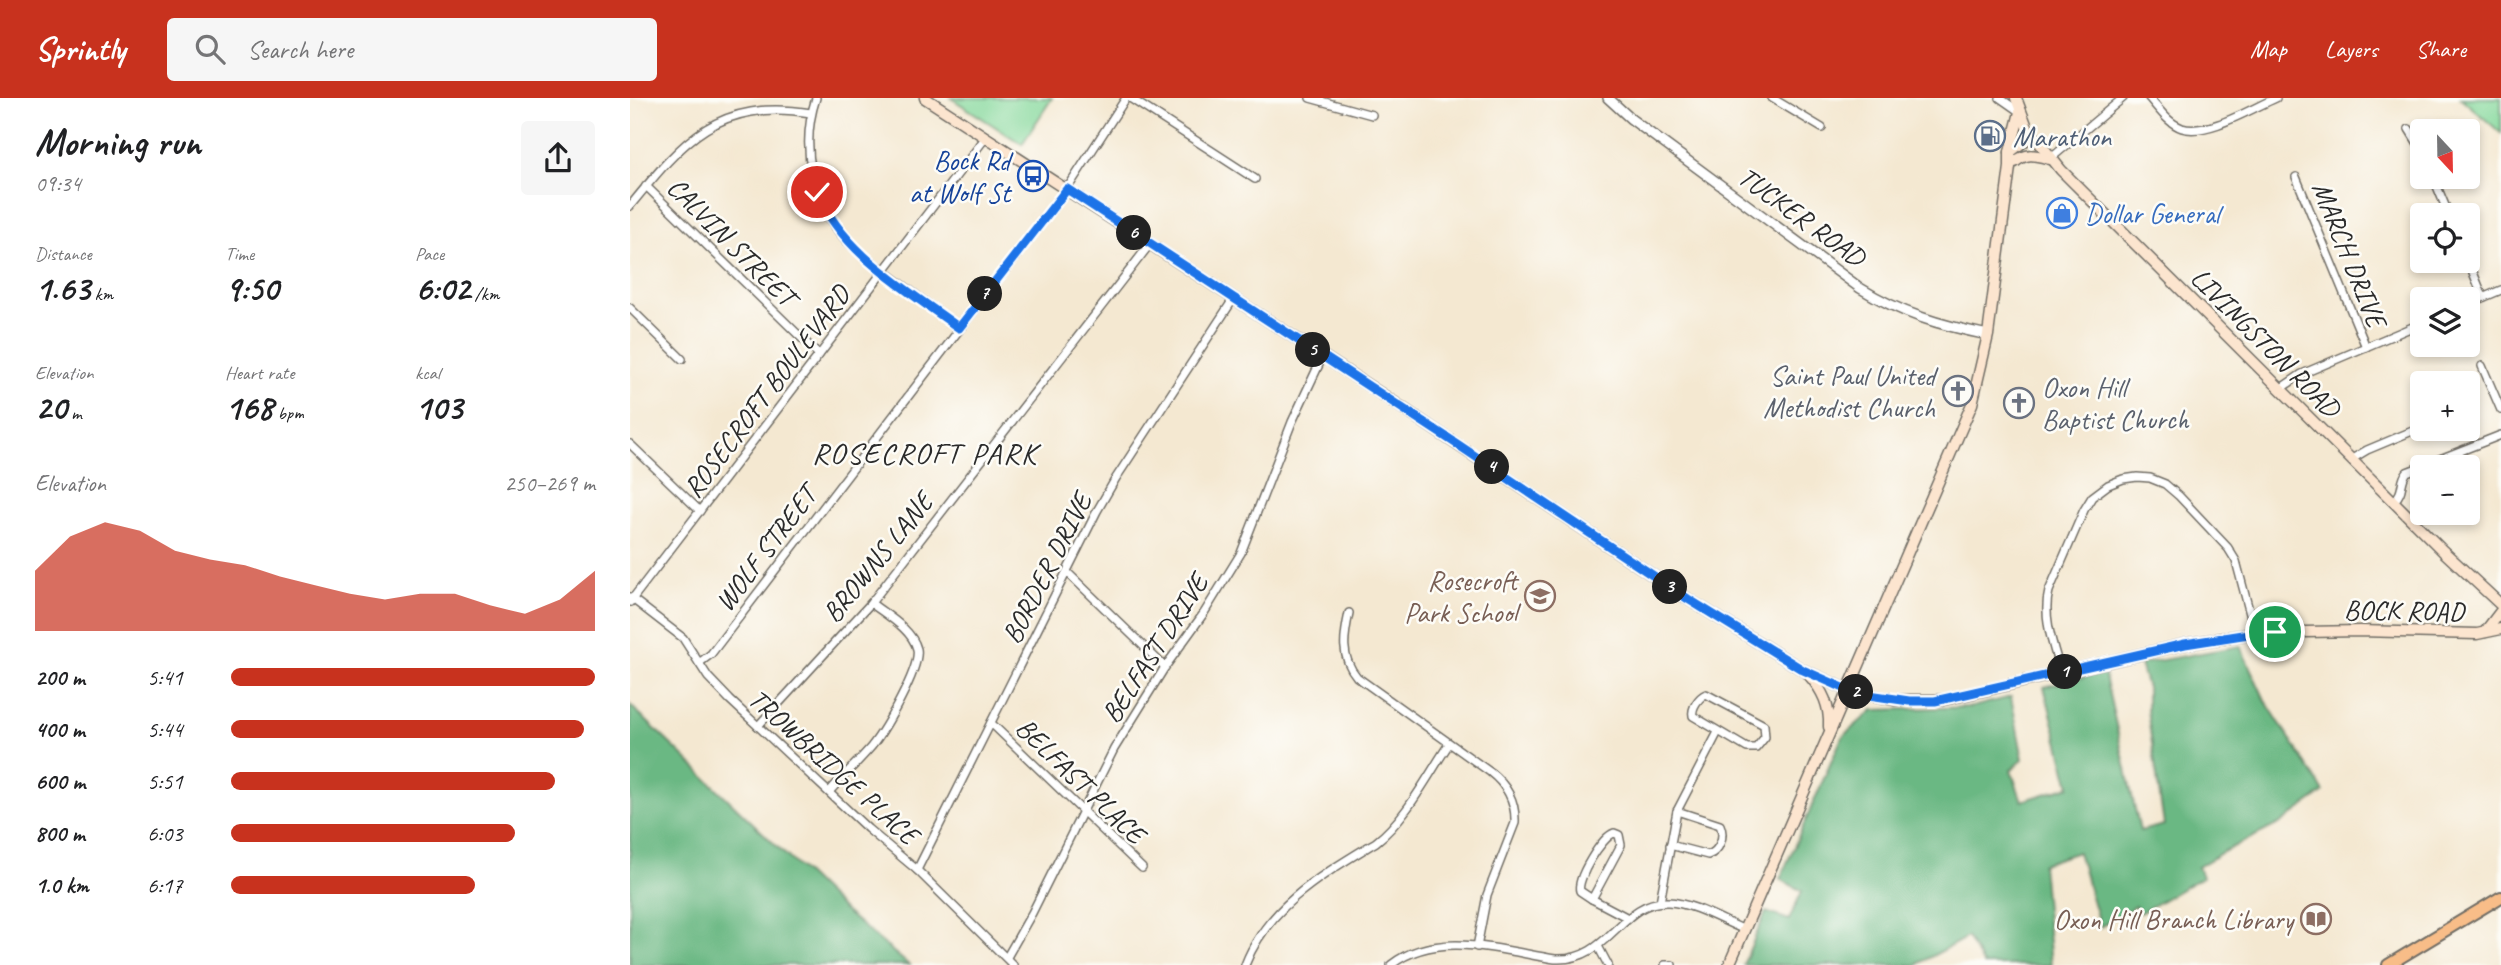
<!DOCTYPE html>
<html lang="en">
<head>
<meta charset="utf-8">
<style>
	:root { --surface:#fff; --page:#f6f6f6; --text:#202124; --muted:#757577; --accent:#c8321e }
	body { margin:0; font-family:Caveat,sans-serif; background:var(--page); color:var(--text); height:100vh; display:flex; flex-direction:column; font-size:26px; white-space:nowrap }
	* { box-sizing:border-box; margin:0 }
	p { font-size:23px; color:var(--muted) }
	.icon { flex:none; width:38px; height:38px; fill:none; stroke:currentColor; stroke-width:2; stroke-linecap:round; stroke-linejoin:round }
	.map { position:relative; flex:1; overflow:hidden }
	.side { display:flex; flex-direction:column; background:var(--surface); width:630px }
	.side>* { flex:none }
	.needle { width:46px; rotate:158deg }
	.buttons { position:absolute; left:1780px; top:21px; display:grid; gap:14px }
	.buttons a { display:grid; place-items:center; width:70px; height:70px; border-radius:7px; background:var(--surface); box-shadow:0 4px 10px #0003; font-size:35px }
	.pin { position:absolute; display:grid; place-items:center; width:60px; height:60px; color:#fff; margin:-30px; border:4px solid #fff; border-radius:50%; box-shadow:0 2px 7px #0007 }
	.km { position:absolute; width:35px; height:35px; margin:-18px; border-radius:50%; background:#222; color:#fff; font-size:19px; line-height:35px; text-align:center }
	.round { display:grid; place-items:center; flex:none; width:74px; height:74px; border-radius:7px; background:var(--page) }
	.headline { display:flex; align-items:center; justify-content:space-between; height:119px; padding:0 35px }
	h1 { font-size:38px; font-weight:800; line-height:52px }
	.metrics { display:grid; grid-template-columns:repeat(3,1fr); gap:10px; height:119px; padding:7px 35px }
	.metrics div { display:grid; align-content:center }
	.metrics b { font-size:35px; font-weight:800 }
	.metrics small { font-size:19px; font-weight:400 }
	.metrics p { font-size:19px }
	.chart { height:196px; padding:14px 35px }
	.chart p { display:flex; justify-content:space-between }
	.chart svg { width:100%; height:126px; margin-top:7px; fill:var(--accent); opacity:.7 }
	ul { padding:0 35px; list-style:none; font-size:23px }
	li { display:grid; grid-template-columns:112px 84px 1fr; align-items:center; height:52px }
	li i { height:18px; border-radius:9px; background:var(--accent) }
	header { display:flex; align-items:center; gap:42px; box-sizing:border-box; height:98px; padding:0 35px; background:var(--accent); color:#fff }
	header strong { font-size:33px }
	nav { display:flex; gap:38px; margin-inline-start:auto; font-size:24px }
	.search { width:490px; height:63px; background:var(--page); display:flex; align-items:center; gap:18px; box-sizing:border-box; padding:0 24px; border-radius:7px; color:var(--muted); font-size:26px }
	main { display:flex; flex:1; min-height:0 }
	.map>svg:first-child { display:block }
	.green { fill:#84d89b; stroke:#588263; stroke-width:2 }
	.forest { fill:#6bb883; stroke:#4b7257; stroke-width:2 }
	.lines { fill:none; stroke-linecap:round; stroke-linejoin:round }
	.minor-casing { stroke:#716d65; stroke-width:10 }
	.tertiary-casing { stroke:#716d65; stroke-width:12 }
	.secondary-casing { stroke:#716d65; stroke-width:13 }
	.primary-casing { stroke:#716d65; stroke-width:14 }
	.minor { stroke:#fff; stroke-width:7 }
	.tertiary { stroke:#fff; stroke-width:9 }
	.secondary { stroke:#fce5cf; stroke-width:10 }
	.primary { stroke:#f8bd88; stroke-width:10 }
	.route-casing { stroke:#fff; stroke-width:14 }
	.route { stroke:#1a73e8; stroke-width:9 }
	.labels { text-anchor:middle; stroke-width:5; stroke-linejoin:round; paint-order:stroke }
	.service-label { font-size:28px; fill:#4e5e75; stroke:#fdfcf7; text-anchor:start }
	.transit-label { font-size:28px; fill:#164399; stroke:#fdfcf7; text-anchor:end }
	.shop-label { font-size:28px; fill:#366cbe; stroke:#fdfcf7; text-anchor:start }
	.street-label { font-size:28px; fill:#2b2b2b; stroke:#fdfcf7 }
	.worship-label { font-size:28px; fill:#5b616d; stroke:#fdfcf7; text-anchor:end }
	.education-label { font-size:28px; fill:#785e54; stroke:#fdfcf7; text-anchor:end }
	.neighbourhood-label { font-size:30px; letter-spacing:2px; fill:#2b2b2b; stroke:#fdfcf7 }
</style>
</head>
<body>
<header>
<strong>Sprintly</strong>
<div class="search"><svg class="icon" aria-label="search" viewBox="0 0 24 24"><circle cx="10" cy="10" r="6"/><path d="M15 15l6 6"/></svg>Search here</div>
<nav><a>Map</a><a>Layers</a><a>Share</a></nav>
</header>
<main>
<section class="side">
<div class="headline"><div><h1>Morning run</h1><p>09:34</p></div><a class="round"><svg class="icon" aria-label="share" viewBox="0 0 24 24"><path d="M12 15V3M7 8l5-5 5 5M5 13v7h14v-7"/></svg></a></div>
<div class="metrics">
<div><p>Distance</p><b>1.63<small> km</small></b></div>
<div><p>Time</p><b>9:50</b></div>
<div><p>Pace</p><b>6:02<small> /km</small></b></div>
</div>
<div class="metrics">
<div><p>Elevation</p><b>20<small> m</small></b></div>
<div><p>Heart rate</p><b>168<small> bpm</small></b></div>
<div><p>kcal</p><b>103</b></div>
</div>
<div class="chart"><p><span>Elevation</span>250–269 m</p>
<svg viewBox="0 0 160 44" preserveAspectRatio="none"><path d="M0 44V23L10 11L20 6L30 9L40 16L50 19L60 21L70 25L80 28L90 31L100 33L110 31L120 31L130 35L140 38L150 33L160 23V44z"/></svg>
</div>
<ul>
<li><b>200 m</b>5:41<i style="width:100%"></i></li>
<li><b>400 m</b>5:44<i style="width:97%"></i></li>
<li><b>600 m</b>5:51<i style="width:89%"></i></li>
<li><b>800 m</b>6:03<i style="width:78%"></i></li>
<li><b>1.0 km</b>6:17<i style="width:67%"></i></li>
</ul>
</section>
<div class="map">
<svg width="1871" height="867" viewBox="0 0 1871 867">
	<rect width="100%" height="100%" fill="#fdfcf7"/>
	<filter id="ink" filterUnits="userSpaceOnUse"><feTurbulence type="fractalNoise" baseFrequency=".0143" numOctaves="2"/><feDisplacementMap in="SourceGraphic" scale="14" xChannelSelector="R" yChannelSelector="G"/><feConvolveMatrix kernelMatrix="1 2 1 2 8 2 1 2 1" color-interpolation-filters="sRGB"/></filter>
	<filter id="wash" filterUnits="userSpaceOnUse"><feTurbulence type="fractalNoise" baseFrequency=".00686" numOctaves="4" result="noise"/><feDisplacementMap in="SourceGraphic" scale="28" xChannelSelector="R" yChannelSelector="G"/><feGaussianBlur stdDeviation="1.57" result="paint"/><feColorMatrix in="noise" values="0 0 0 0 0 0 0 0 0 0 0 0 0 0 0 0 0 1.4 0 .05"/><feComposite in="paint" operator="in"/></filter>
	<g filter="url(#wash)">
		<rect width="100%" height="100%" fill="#f4e8d1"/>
		<g class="green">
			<path d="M321,0H422L392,46Z"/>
			<path d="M1831,0H1871V35Z"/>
		</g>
		<g class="forest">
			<path d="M1610,548L1636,604L1694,694L1653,724L1591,755L1568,769L1572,779L1510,815L1505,808L1470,829L1448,754L1412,766L1421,867H1353L1337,839L1286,867H1113L1136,814L1159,822L1172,793L1150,781L1212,639L1243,612L1342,609L1381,599L1393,661L1381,672L1392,703L1440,688L1414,589L1474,574L1510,733L1534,727L1517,612V590L1510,566Z"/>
			<path d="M0,607L212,811L279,867H0Z"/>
		</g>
	</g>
	<g filter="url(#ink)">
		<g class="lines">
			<g class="minor-casing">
				<g id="minor">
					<path d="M186,0C170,48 181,103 215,141C228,155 245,166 261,178C284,195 306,213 329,230"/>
					<path d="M500,0L625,81"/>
					<path d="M680,0L742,17"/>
					<path d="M1142,0L1192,30"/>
					<path d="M1370,0L1390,14"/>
					<path d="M1519,0C1529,11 1538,25 1552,30C1578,38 1622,10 1646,0"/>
					<path d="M1779,31L1792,52"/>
					<path d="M1420,61L1493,0"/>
					<path d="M1666,79L1736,249"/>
					<path d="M1803,79L1819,117"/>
					<path d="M16,88L189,257"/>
					<path d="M0,108C53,43 87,0 181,15"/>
					<path d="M1838,162L1853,199"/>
					<path d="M1838,206L1871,192"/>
					<path d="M0,210L52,261"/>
					<path d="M1852,268L1871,312"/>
					<path d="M1650,291L1672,276L1792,225"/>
					<path d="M0,346L70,413"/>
					<path d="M1722,361L1737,352L1792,329"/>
					<path d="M1764,403C1775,393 1769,384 1777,374L1871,337"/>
					<path d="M437,474L535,569"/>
					<path d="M0,499L53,540L78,579L100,602L238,731L287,772L383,867"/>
					<path d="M0,504L356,39"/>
					<path d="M719,515C714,538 710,559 727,579L860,674C877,687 886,703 885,725L857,797L847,849"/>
					<path d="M69,565L81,556L437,91L496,0"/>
					<path d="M1431,575C1424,550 1412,519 1419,493L1454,412L1462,399L1478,387L1493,381L1507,379L1520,380L1535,386L1549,398L1598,450L1606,463L1625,535"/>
					<path d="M1076,596L1134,627L1135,639L1126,650H1117L1063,618C1061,610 1069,599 1076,596Z"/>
					<path d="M361,625L512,770"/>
					<path d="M128,628L241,505L520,146"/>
					<path d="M200,693C213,678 228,664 241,649C254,633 291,570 287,551C282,531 256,517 241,505"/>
					<path d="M984,735L989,737L991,747L962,801L950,793C946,781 972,739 984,735Z"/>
					<path d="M1040,747L1078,757C1090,753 1095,738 1090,727L1047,713"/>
					<path d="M287,772L467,413L486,380L604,200"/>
					<path d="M962,801L998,820"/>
					<path d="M1030,804L1047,713L1088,634"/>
					<path d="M968,848L978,867"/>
					<path d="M377,859L402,815L484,651L535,569L574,515L611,455L662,324L693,258"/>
					<path d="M615,867C638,807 694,776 746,744C776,721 798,677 819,646"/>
					<path d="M761,867C806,831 873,853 925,861C980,864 990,802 1038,804C1063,805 1091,822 1115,832"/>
					<path d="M1035,867H1042"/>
				</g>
			</g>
			<g class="tertiary-casing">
				<path id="tertiary" d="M978,0L1001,21L1230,190C1272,216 1310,227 1358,237"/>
			</g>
			<g class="secondary-casing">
				<g id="secondary">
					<path d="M295,0L759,301L1058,501L1173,572L1218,592L1264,602H1313L1555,546L1625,535L1730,533L1847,536L1871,531"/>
					<path d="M1386,0L1397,29L1431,72L1813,453L1871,507"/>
					<path d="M1380,54L1390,14"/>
					<path d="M1385,64C1397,54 1405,57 1420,61"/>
					<path d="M1855,534L1871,513"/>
					<path d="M1179,577C1193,593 1200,608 1199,629"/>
					<path d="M1099,867L1342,306L1358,237L1380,69V54L1397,41L1405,40"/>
				</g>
			</g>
			<g class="primary-casing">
				<path id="primary" d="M1758,867L1871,799"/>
			</g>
			<use href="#minor" class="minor"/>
			<use href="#tertiary" class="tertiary"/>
			<use href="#secondary" class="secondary"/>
			<use href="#primary" class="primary"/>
		</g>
	</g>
	<g class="lines" filter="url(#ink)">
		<g class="route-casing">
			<path id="route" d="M187,94C213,156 277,191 329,230L437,91L827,346L1058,501L1173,572L1218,592L1239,597L1279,603H1305L1555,546L1625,535L1645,534"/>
		</g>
		<use href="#route" class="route"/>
	</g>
	<defs>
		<g id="fuel-ring" transform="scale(1.575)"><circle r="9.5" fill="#fdfcf7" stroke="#5c6f8a" stroke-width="1.5"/><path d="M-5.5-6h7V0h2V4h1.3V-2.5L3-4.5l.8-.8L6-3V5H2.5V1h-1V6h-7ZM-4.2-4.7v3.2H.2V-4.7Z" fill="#5c6f8a"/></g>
		<g id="bus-ring" transform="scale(1.575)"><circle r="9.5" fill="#fdfcf7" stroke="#1a4fb4" stroke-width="1.5"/><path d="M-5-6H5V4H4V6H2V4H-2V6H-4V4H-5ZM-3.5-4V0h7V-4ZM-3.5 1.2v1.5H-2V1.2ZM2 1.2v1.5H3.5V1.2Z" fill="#1a4fb4"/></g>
		<g id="shop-ring" transform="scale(1.575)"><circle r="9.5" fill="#fdfcf7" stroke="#3f7fe0" stroke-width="1.5"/><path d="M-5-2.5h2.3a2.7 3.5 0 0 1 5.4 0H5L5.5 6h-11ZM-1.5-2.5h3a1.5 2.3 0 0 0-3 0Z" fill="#3f7fe0"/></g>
		<g id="church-ring" transform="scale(1.575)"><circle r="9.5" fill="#fdfcf7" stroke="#6b7280" stroke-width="1.5"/><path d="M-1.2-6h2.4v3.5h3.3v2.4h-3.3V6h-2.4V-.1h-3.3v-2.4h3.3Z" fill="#6b7280"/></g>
		<g id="school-ring" transform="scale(1.575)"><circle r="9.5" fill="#fdfcf7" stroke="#8d6e63" stroke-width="1.5"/><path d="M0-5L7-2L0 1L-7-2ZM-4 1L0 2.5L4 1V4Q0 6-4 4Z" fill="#8d6e63"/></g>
		<g id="library-ring" transform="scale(1.575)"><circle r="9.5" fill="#fdfcf7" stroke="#8d6e63" stroke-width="1.5"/><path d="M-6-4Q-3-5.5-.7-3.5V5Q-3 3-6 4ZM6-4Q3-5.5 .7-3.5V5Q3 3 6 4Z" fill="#8d6e63"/></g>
	</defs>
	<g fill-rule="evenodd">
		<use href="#fuel-ring" x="1360" y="38"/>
		<use href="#bus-ring" x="403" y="78"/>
		<use href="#shop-ring" x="1432" y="115"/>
		<use href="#church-ring" x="1328" y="293"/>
		<use href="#church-ring" x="1389" y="305"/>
		<use href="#school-ring" x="910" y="498"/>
		<use href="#library-ring" x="1686" y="821"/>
	</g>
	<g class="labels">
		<g class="service-label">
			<text x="1383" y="48">Marathon</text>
		</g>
		<g class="transit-label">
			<text x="380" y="72">Bock Rd<tspan x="380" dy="32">at Wolf St</tspan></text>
		</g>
		<g class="shop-label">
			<text x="1455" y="125">Dollar General</text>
		</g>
		<g class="street-label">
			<text transform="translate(1172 118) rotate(36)" y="10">TUCKER ROAD</text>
			<text transform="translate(102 143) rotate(45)" y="10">CALVIN STREET</text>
			<text transform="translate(1720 156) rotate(68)" y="10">MARCH DRIVE</text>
			<text transform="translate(1636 244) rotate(45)" y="10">LIVINGSTON ROAD</text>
			<text transform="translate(136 293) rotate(-53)" y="10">ROSECROFT BOULEVARD</text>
			<text transform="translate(135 450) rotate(-53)" y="10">WOLF STREET</text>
			<text transform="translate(247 459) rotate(-51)" y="10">BROWNS LANE</text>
			<text transform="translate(416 470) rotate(-63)" y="10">BORDER DRIVE</text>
			<text transform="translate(1774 512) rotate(1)" y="10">BOCK ROAD</text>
			<text transform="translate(524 550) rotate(-57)" y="10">BELFAST DRIVE</text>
			<text transform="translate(204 668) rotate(42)" y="10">TROWBRIDGE PLACE</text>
			<text transform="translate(451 682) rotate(44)" y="10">BELFAST PLACE</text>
		</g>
		<g class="worship-label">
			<text x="1305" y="287">Saint Paul United<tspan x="1305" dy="32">Methodist Church</tspan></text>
			<text x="1412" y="299" text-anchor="start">Oxon Hill<tspan x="1412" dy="32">Baptist Church</tspan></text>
		</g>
		<g class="education-label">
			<text x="887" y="492">Rosecroft<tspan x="887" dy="32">Park School</tspan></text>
			<text x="1663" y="831">Oxon Hill Branch Library</text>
		</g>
		<g class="neighbourhood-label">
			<text x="295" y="365">ROSECROFT PARK</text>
		</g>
	</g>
</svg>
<div class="buttons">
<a><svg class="needle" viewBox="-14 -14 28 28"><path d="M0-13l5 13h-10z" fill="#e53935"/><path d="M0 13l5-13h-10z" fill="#757577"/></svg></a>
<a><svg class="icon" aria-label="locate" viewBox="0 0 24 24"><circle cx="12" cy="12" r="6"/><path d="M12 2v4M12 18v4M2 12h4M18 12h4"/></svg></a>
<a><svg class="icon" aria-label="layers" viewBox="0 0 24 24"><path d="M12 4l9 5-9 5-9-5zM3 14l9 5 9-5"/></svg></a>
<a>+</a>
<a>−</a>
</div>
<div class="pin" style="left:1645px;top:534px;background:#1e9e55"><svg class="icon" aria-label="arrive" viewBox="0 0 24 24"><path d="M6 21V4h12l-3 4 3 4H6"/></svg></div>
<div class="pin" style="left:187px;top:94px;background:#d93025"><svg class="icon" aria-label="check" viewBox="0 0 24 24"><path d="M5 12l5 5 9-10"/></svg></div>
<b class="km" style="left:1435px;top:574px">1</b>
<b class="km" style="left:1226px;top:594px">2</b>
<b class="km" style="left:1040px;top:489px">3</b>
<b class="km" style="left:862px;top:369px">4</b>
<b class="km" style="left:683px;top:252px">5</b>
<b class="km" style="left:504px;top:135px">6</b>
<b class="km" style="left:355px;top:196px">7</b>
</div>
</main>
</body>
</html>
